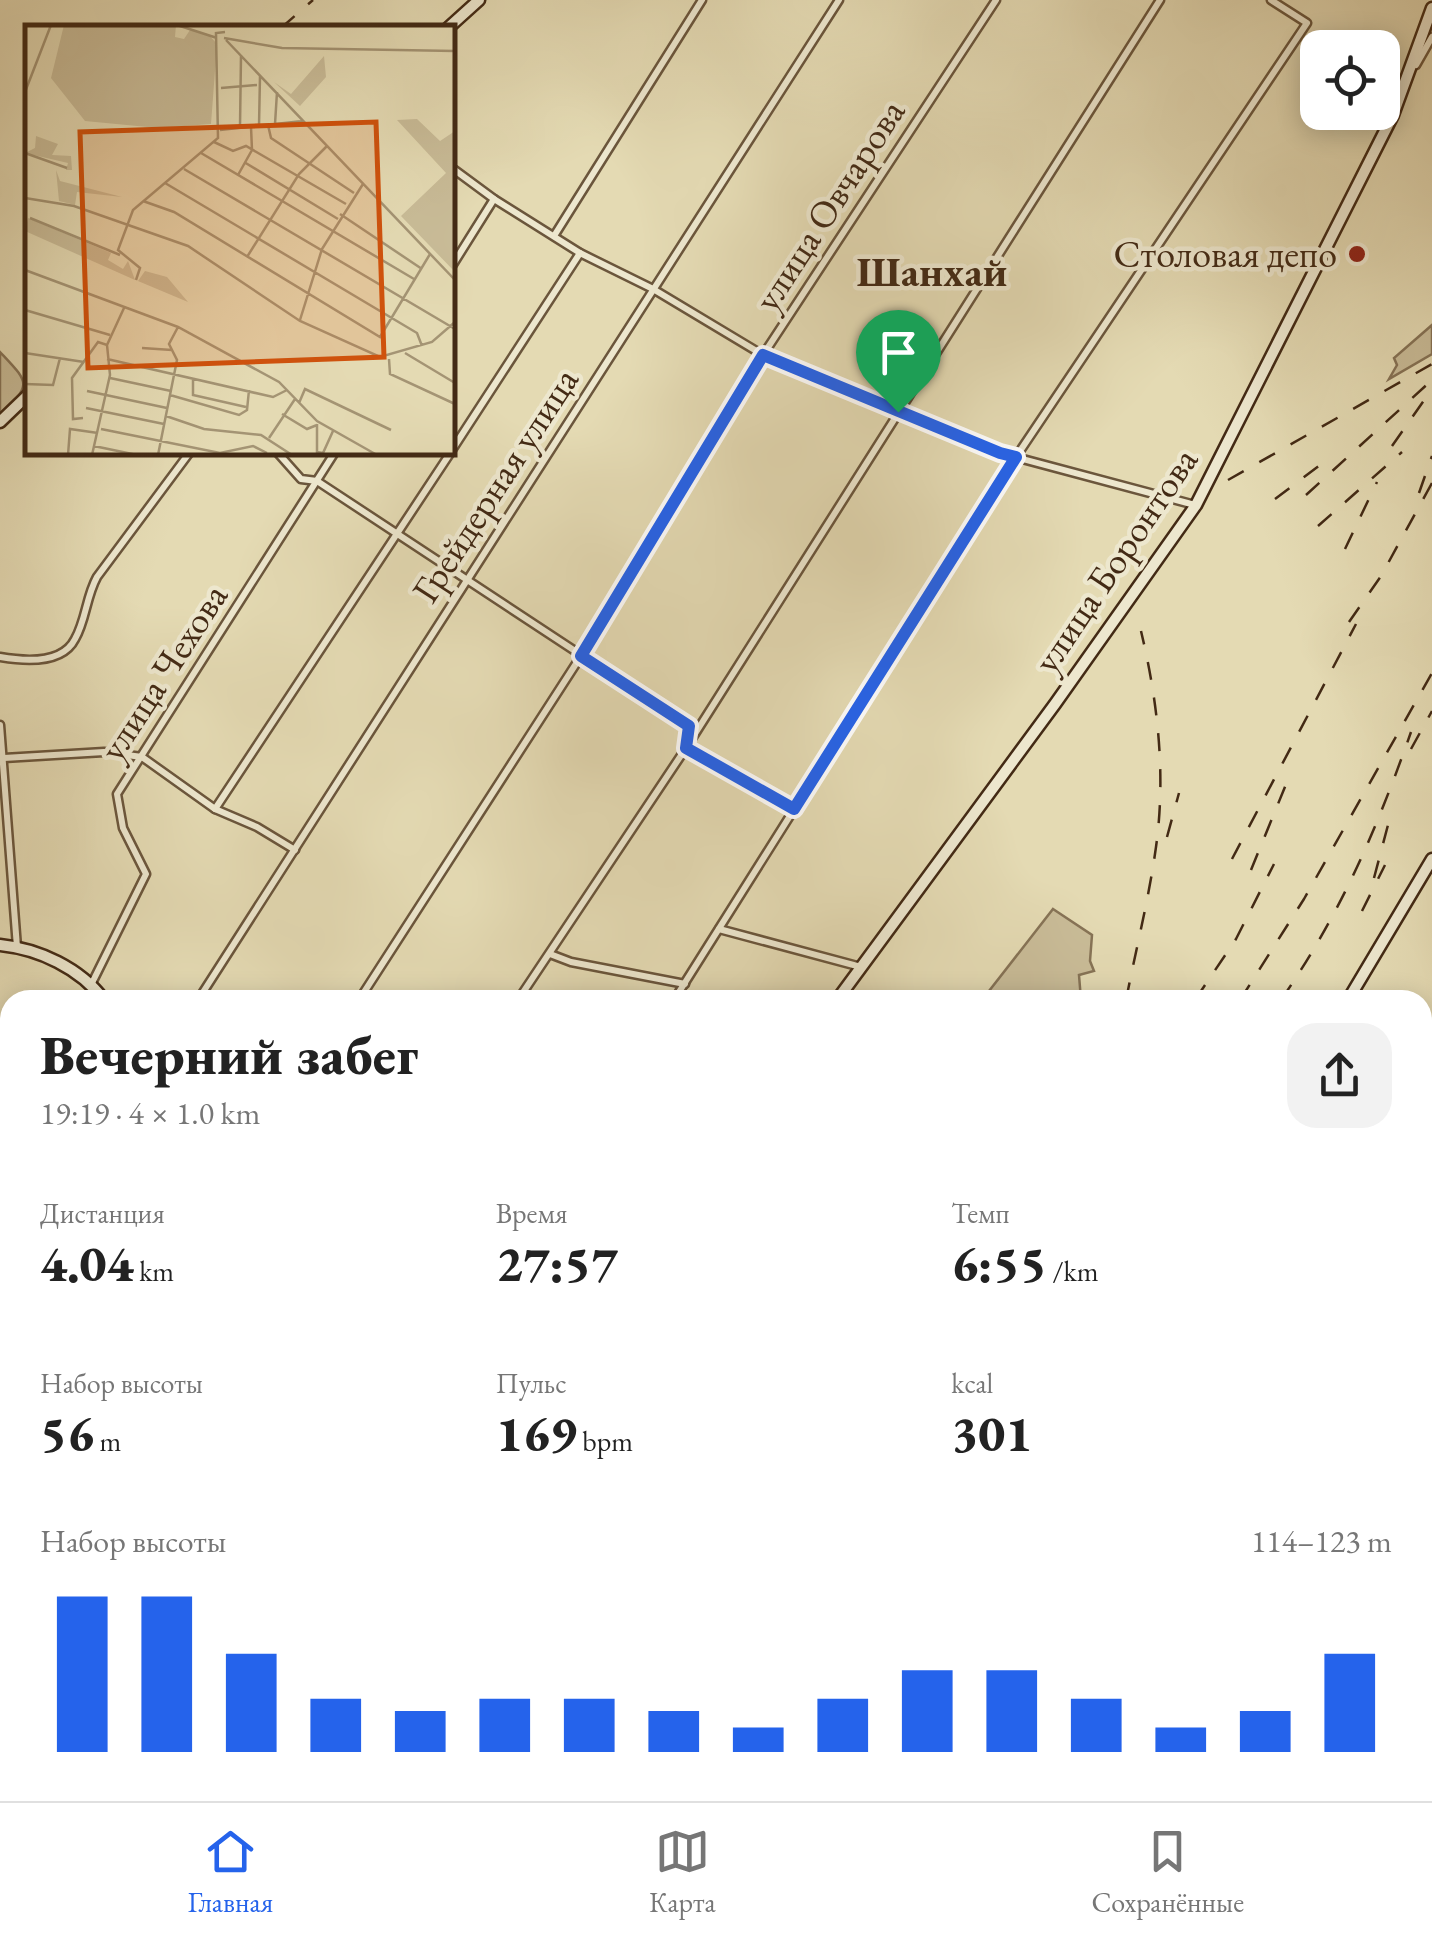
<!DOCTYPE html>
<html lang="ru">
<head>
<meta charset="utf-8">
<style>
	:root { --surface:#fff; --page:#f2f2f2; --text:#222; --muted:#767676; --line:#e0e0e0; --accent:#2563eb }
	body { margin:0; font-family:"EB Garamond",serif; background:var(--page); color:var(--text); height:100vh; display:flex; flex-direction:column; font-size:38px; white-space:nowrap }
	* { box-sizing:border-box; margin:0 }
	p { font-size:32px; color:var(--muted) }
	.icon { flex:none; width:55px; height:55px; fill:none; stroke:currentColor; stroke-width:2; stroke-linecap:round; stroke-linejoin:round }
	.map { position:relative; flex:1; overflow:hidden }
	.panel { position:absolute; left:0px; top:990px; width:1432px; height:812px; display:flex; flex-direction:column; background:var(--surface); border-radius:30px 30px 0 0; box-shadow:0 5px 25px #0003 }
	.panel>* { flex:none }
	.fabs { position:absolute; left:1300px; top:30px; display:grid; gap:20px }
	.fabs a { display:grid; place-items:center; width:100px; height:100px; border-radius:20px; background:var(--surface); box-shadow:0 5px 25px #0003; font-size:50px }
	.pin { position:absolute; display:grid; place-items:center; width:85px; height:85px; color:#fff; margin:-102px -42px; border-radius:50% 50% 50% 0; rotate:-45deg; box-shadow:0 0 10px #0007 }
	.pin .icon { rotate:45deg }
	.round { display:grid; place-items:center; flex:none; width:105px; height:105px; border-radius:30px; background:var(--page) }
	.headline { display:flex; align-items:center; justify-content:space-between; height:170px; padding:0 40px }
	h1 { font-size:55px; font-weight:800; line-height:75px }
	.stats { display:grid; grid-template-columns:repeat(3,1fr); gap:15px; height:170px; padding:10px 40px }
	.stats div { display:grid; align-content:center }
	.stats b { font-size:50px; font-weight:800 }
	.stats small { font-size:28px; font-weight:400 }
	.stats p { font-size:28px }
	.chart { height:280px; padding:20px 40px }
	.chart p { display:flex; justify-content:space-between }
	.chart svg { width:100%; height:180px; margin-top:10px; stroke:var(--accent); stroke-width:6 }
	.tab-bar { display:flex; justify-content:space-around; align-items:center; height:140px; border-top:2px solid var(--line); background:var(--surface); font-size:28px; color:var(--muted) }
	.tab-bar a { display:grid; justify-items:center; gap:5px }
	.tab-bar .current { color:var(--accent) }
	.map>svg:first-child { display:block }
	.green { fill:#c9bc98; stroke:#867356; stroke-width:2.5 }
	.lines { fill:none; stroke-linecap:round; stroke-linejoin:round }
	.street-casing { stroke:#6b563c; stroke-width:11 }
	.secondary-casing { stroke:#432a15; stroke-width:15 }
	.street { stroke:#ede7ce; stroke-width:6 }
	.secondary { stroke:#ede7ce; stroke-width:10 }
	.rail { stroke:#432a15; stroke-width:2.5; stroke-dasharray:18 18; stroke-linecap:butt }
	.route-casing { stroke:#fff; stroke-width:20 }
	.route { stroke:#2563eb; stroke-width:12 }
	.poi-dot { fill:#8f2418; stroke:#ede7ce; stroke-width:4 }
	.labels { text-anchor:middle; stroke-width:9; stroke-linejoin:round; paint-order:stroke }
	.street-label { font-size:38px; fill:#432a15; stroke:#ede7ce }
	.poi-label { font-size:38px; fill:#432a15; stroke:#ede7ce; text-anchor:end }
	.quarter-label { font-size:42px; font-weight:bold; fill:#432a15; stroke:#ede7ce }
	.inset-road { fill:none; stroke:#a49474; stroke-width:2.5 }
	.view { fill:#cf520d; fill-opacity:0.15; stroke:#cf520d; stroke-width:5 }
	.inset-edge { fill:none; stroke:#432a15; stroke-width:5 }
</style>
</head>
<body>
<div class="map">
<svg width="1432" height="1801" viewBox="0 0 1432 1801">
	<rect width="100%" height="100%" fill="#e4dab3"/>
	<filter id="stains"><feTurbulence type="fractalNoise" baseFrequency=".002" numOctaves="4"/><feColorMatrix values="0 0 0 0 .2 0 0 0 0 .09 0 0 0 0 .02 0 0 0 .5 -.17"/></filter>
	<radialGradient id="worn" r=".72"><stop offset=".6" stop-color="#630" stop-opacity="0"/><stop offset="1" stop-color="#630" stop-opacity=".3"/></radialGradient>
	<g class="green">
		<path d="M1432,325V354L1389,379L1397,365L1394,358Z"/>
		<path d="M0,352C29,383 33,384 0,415Z"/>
		<path d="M1053,909L1092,935L1090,961L1094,971L1079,975L1081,1000H982Z"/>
		<path d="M1213,1792H1290V1793L1288,1801H1210Z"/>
	</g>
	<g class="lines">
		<g class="street-casing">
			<g id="street">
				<path d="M1416,65L1432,37"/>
				<path d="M452,168L494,199L580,253L653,289L763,355L1000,453L1195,505"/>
				<path d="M554,236L702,0"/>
				<path d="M452,266L494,199"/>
				<path d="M452,450L580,253"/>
				<path d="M277,452L301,479L317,481L689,726L686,748L793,809"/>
				<path d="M0,657C23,661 62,665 75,639C86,620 86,597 97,577L190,452"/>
				<path d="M0,725L17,947"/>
				<path d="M4,758L104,752L142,757L215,809L257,827L295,850"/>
				<path d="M215,809L451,452"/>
				<path d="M719,929L861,967"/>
				<path d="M550,954L571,962L685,984"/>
				<path d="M91,985L146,874L123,828L117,794L335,452"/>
				<path d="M198,1000L839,0"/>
				<path d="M359,1000L581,656L763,355L996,0"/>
				<path d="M518,1000L686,748L1160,0"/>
				<path d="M674,1000L1016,457L1307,23L1271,0"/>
				<path d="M1422,1263L1432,1266"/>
				<path d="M1422,1544L1432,1506"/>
				<path d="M1422,1675L1432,1673"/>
				<path d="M1386,1792L1394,1801"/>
				<path d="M667,1801L669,1792"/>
			</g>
		</g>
		<g class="secondary-casing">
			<g id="secondary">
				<path d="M448,28L479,0"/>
				<path d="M0,422L28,395"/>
				<path d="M0,945C39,949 80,968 104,1000"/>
				<path d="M837,1000L1055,704L1196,505L1393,115L1432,8"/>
				<path d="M1348,1000L1432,859"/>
				<path d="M469,1801L473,1792"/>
				<path d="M999,1801L1003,1792"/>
				<path d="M1191,1801L1194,1792"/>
			</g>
		</g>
		<use href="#street" class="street"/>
		<use href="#secondary" class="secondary"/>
		<g class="rail">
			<path d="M281,28L313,0"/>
			<path d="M1392,446L1425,399"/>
			<path d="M1228,480L1432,364"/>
			<path d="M1419,493L1432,456"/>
			<path d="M1306,495L1432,380"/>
			<path d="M1275,499L1320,465"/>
			<path d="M1318,526L1402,452"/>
			<path d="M1345,549L1377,482"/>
			<path d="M1349,622L1381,576L1432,483"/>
			<path d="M1411,749L1432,711"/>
			<path d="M1167,837L1179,793"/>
			<path d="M1232,859L1356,624"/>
			<path d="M1251,870L1289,777"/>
			<path d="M1374,878L1388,825"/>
			<path d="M1362,911L1385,865"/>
			<path d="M1126,1000C1136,949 1149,898 1156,847C1166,775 1158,702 1141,631"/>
			<path d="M1150,1000V999"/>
			<path d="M1195,1000L1236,939L1274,864"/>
			<path d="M1240,1000L1304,899L1432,673"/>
			<path d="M1281,1000C1341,913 1376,831 1411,732"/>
			<path d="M753,1801L757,1792"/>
			<path d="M796,1801L799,1792"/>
		</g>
	</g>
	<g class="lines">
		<g class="route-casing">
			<path id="route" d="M763,355L1000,453L1016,457L794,809L686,748L689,726L581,656Z"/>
		</g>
		<use href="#route" class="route"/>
	</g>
	<circle class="poi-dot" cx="1357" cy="254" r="10"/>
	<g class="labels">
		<g class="street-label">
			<text transform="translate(829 205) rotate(-57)" y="13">улица Овчарова</text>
			<text transform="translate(495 485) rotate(-57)" y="13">Грейдерная улица</text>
			<text transform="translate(1115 560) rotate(-56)" y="13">улица Боронтова</text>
			<text transform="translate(163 672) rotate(-57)" y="13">улица Чехова</text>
		</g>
		<g class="poi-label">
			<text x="1337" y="267">Столовая депо</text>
		</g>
		<g class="quarter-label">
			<text x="932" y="286">Шанхай</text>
		</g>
	</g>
	<g transform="translate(25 25)">
		<rect width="430" height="430" fill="#e4dab3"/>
		<path d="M39,0H151L150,12L159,14L165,5L184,10L192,19L186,99L133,103L60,96L26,53ZM299,31L301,52L275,81L249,57L266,69ZM392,94L415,116L430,106V247L376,191L421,148L372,95ZM11,111L33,119L27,130L46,131L47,145H41L43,138L0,128L10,123ZM31,145L35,156L97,172L52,167L50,180L34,176ZM3,193L86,228L83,235L98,244L103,236L110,255L0,206ZM120,246L142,252L163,277L113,256Z" fill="#c9bc98"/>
		<path class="inset-road" d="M152,0L192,13M199,13L257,23L430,26M201,15L430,255M196,63L232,60M0,67L26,0M250,99L252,67M243,100L246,113L329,168M234,101L235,51M215,102L216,30M195,105L278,96M189,117L208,126L221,121L321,179M0,128L42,143M176,128L389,254M219,137L313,194M159,144L430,304M213,150L227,125L226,102M140,158L392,308L397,321M0,173L49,181L163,221L275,296L355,332L407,317L430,297M118,176L149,187L355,312L405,229M315,189L397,244M5,193L95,230M222,232L274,149L302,121M0,245L153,302L254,357L292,396L352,430M111,255L115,243L93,225L108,185L193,113L191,8L200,7M0,285L85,310M275,295L297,224L338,159M117,323L147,325M0,328L59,337M380,328L430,358M82,334L248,372L262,365M364,334L365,349L430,379M85,353L146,366M168,353V370L221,382M0,359L28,360L35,333M62,366L142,383M145,370L214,390L222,385L224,365M274,378L280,364L366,405M61,383L139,399M257,389L282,404L292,400M141,391L179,404L236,410L267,430M58,393L48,394L47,353L73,317L82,320L99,283M76,404L195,428L228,421L242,428M244,413L270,374M69,421L112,430M292,427L298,428L308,406M43,430L45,404L73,408M67,430L85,350L82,320M133,430L152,335L144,319L153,302M292,430V399"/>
		<path class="view" d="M351,97L359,332L63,343L55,107Z"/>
		<rect width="430" height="430" class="inset-edge"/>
	</g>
	<rect width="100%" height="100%" filter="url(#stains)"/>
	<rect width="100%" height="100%" fill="url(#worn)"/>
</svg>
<div class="fabs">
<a><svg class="icon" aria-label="locate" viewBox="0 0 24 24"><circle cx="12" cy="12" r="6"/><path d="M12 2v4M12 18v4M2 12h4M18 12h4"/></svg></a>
</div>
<div class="pin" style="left:898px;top:412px;background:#1e9e55"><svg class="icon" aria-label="arrive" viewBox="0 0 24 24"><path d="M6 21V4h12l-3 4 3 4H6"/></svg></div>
<section class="panel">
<div class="headline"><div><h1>Вечерний забег</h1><p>19:19 · 4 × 1.0 km</p></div><a class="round"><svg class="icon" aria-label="share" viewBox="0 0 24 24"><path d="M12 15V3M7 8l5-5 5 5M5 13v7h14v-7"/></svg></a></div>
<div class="stats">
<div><p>Дистанция</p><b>4.04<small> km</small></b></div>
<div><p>Время</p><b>27:57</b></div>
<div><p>Темп</p><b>6:55<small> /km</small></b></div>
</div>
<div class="stats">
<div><p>Набор высоты</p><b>56<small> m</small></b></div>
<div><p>Пульс</p><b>169<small> bpm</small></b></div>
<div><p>kcal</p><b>301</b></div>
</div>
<div class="chart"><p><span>Набор высоты</span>114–123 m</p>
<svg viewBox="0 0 160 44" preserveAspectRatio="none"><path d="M5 44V6M15 44V6M25 44V20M35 44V31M45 44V34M55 44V31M65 44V31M75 44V34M85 44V38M95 44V31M105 44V24M115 44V24M125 44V31M135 44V38M145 44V34M155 44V20"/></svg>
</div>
</section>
</div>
<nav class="tab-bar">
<a class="current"><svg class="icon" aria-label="home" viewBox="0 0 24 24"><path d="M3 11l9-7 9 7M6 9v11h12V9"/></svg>Главная</a>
<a><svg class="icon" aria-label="map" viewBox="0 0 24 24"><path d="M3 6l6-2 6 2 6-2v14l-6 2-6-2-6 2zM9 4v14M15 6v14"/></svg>Карта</a>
<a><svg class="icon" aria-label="saved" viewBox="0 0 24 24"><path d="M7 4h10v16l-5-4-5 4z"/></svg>Сохранённые</a>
</nav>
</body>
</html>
